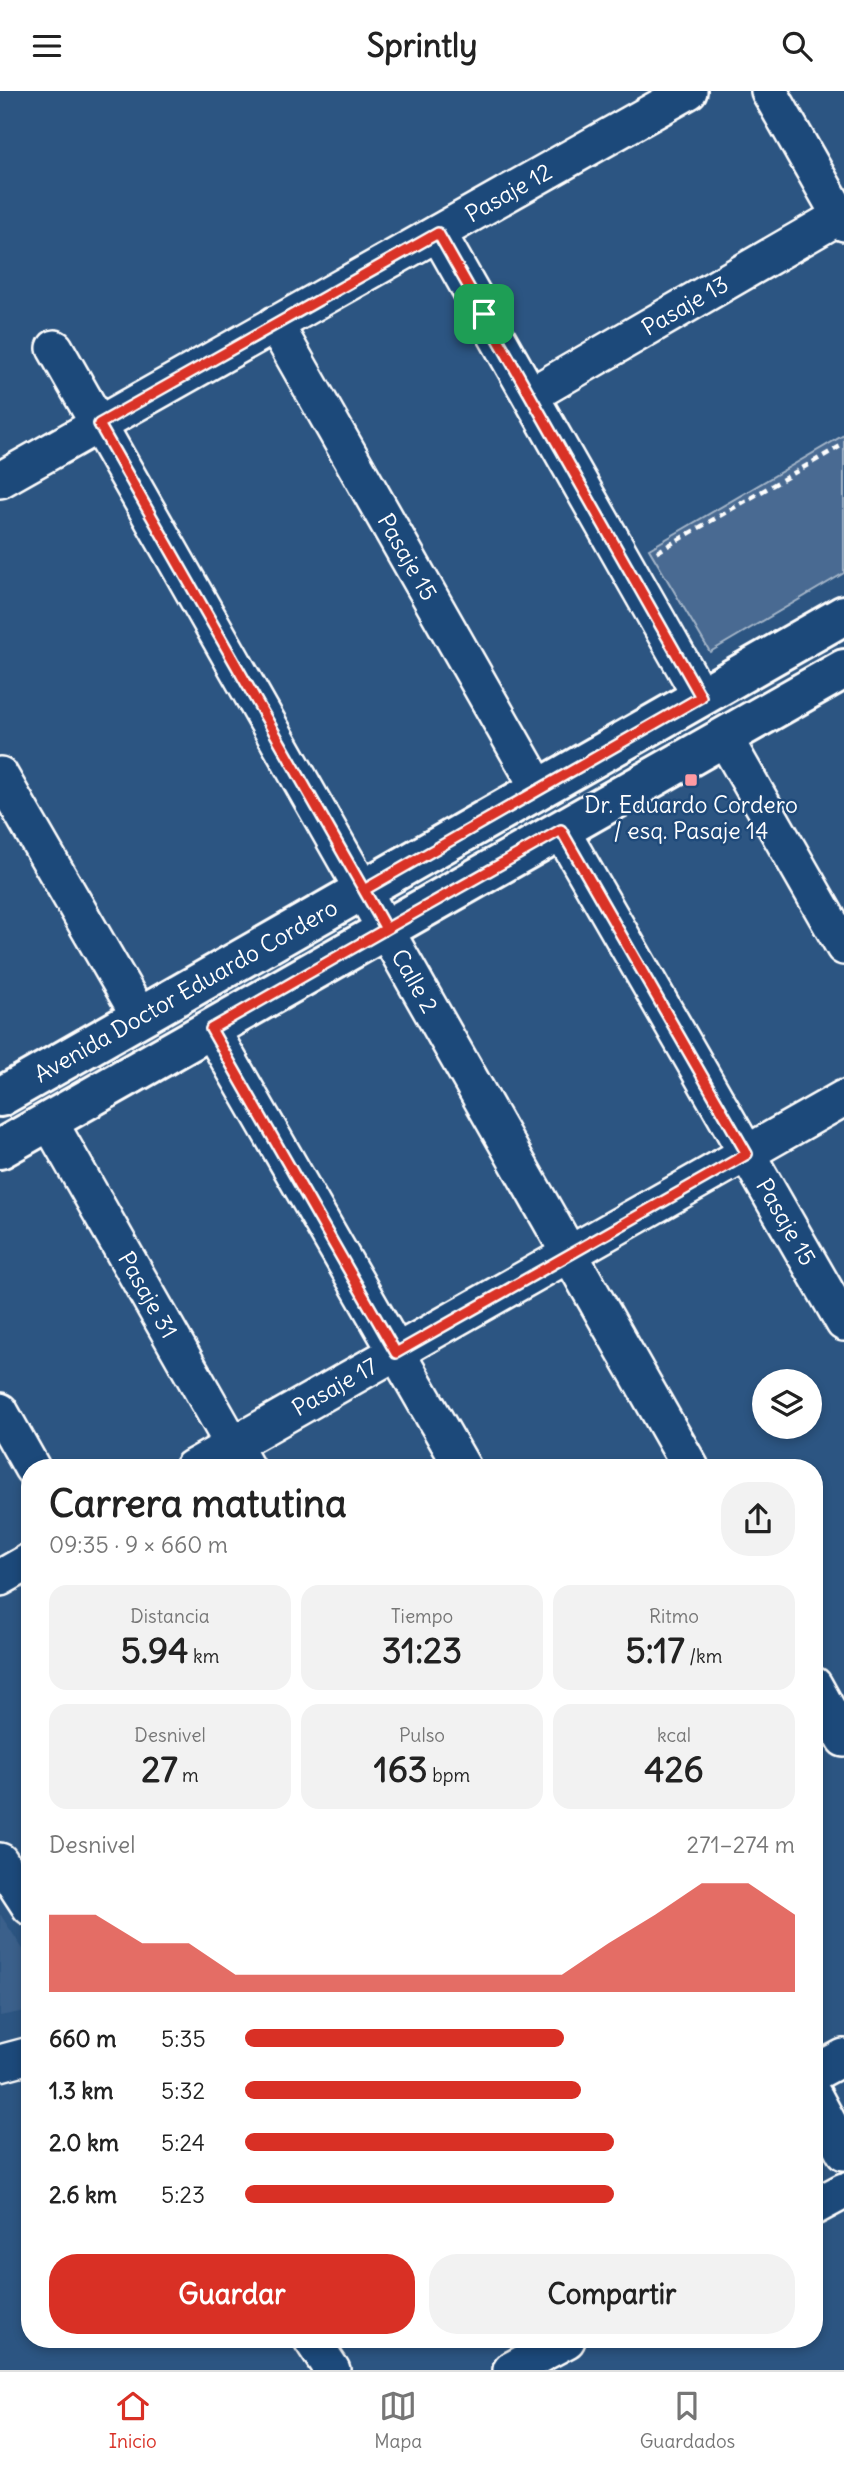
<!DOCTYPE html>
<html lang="es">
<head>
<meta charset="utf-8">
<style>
	:root { --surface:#fff; --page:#f2f2f2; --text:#222; --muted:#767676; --line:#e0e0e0; --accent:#d93025 }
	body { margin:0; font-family:Delius,sans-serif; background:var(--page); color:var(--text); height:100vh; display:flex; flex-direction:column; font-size:26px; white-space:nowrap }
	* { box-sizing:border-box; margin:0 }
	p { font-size:23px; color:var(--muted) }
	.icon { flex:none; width:38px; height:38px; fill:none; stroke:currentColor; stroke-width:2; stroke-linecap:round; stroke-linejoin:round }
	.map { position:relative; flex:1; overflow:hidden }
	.details { position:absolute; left:21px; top:1368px; width:802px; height:889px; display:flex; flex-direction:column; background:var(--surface); border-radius:28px; box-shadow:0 4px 10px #0003 }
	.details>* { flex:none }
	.tools { position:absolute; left:752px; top:1278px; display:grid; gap:14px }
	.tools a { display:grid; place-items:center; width:70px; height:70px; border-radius:50%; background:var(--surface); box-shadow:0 4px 10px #0003; font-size:35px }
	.pin { position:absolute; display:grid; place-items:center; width:60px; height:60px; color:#fff; margin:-30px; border-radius:14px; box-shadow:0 4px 10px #0006 }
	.round { display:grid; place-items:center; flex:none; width:74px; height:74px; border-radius:28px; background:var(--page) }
	.overview { display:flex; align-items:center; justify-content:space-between; height:119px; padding:0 28px }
	h1 { font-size:38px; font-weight:800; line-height:52px }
	.stats { display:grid; grid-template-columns:repeat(3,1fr); gap:10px; height:119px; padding:7px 28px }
	.stats div { display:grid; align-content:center; border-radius:18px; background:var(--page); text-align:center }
	.stats b { font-size:35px; font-weight:800 }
	.stats small { font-size:19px; font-weight:400 }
	.stats p { font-size:19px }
	.chart { height:196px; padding:14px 28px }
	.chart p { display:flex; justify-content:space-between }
	.chart svg { width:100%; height:126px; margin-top:7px; fill:var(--accent); opacity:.7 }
	.button { display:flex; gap:14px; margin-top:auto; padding:14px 28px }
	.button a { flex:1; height:80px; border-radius:28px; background:var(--accent); color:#fff; font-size:28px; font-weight:800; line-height:80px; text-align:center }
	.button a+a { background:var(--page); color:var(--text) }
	ul { padding:0 28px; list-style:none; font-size:23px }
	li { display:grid; grid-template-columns:112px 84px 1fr; align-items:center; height:52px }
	li i { height:18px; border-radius:9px; background:var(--accent) }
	header { display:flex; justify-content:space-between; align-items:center; height:91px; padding:0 28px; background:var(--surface); font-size:32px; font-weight:800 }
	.tabs { display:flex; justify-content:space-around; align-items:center; height:98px; border-top:2px solid var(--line); background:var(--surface); font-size:19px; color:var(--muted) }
	.tabs a { display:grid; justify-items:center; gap:4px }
	.tabs .on { color:var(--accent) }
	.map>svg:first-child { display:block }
	.built { fill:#3b618b }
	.green { fill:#486b92; stroke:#a4b5c8; stroke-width:2 }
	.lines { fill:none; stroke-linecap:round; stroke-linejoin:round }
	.minor-casing { stroke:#fff; stroke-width:40 }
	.tertiary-casing { stroke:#fff; stroke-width:44 }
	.path { stroke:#fff; stroke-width:4.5; stroke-dasharray:7 5; stroke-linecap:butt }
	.minor { stroke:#1f4a7a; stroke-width:35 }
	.tertiary { stroke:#1f4a7a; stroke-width:38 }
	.route-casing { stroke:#fff; stroke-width:14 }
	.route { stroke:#d93025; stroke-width:9 }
	.poi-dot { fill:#ff9aa2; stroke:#1f4a7a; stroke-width:2.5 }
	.labels { text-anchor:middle; stroke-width:5; stroke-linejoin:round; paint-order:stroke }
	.street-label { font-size:23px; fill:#fff; stroke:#1f4a7a }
	.poi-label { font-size:23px; fill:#fff; stroke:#1f4a7a }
</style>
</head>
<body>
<header><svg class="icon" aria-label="menu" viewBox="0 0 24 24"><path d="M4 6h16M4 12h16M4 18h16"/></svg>Sprintly<svg class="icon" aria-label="search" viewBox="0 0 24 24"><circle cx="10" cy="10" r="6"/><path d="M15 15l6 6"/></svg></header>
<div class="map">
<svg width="844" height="2279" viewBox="0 0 844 2279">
	<rect width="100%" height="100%" fill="#2c5582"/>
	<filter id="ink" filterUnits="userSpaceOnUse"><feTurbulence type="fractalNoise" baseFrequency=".0143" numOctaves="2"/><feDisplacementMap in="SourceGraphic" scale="14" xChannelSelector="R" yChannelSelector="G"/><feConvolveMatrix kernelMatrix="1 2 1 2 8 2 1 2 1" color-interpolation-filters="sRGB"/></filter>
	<g filter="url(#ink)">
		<path class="built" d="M0,1823L30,1869V1919L0,1925Z"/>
		<path class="green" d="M844,344V482L710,561L649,458Z"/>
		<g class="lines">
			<g class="minor-casing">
				<g id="minor">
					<path d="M769,0L844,132"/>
					<path d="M438,142L701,606"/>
					<path id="s1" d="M275,233L539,698"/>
					<path id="s2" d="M55,257L691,1377"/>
					<path id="s3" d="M531,304L840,125"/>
					<path id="s4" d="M0,389L689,0"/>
					<path d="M724,646L844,856"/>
					<path d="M0,684L140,926"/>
					<path id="s5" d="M561,739L844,1232"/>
					<path d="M211,938L463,1377"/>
					<path id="s6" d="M49,1030L246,1377"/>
					<path d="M0,1320L32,1377"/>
					<path id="s7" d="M192,1377L844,1007"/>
					<path d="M0,1487L30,1470"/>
					<path d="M814,1594L844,1648"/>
					<path d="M0,1770L30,1816"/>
					<path d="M0,1972L30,1964"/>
					<path d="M814,1982L844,1966"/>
					<path d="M814,2005L844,2061"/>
					<path d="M814,2116L844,2100"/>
					<path d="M312,2249L332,2279"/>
					<path d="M511,2279L567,2249"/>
				</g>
			</g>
			<g class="tertiary-casing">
				<g id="tertiary">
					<path id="s8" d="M0,1006L844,524"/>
					<path d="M0,1058L844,578"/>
				</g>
			</g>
			<path class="path" d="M657,461L844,353"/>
			<use href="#minor" class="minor"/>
			<use href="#tertiary" class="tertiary"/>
		</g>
	</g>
	<g class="lines" filter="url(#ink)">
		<g class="route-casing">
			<path id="route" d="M484,223L701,606L364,799L386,838L211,938L396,1262L747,1063L561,739L386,838C290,670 194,502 99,333L438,142L484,223"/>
		</g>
		<use href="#route" class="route"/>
	</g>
	<rect class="poi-dot" x="684" y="682" width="14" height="14" rx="3.5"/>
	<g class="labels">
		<g class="street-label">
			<text dy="8" stroke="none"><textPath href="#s4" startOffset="584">Pasaje 12</textPath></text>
			<text dy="8" stroke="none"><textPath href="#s3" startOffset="178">Pasaje 13</textPath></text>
			<text dy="8" stroke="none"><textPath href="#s1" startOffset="268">Pasaje 15</textPath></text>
			<text dy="8" stroke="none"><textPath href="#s2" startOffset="728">Calle 2</textPath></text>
			<text dy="8" stroke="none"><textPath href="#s8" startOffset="214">Avenida Doctor Eduardo Cordero</textPath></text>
			<text dy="8" stroke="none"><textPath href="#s5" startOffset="452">Pasaje 15</textPath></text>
			<text dy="8" stroke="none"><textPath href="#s6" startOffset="200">Pasaje 31</textPath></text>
			<text dy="8" stroke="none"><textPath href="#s7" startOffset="164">Pasaje 17</textPath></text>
		</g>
		<g class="poi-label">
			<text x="691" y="722">Dr. Eduardo Cordero<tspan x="691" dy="26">/ esq. Pasaje 14</tspan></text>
		</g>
	</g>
</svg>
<div class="tools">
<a><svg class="icon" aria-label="layers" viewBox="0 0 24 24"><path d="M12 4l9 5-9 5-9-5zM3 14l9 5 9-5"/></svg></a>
</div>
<div class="pin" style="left:484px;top:223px;background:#1e9e55"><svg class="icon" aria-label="arrive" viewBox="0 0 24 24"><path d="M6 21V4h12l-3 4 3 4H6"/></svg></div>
<section class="details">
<div class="overview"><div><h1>Carrera matutina</h1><p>09:35 · 9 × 660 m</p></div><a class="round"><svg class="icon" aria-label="share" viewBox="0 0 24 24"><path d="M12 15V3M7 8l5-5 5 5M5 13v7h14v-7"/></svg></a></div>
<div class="stats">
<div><p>Distancia</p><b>5.94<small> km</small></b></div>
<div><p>Tiempo</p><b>31:23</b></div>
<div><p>Ritmo</p><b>5:17<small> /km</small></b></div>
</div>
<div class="stats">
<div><p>Desnivel</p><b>27<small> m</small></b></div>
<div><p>Pulso</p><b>163<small> bpm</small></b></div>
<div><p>kcal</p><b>426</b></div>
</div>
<div class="chart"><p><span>Desnivel</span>271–274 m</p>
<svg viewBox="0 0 160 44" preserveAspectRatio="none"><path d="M0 44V17L10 17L20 27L30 27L40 38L50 38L60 38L70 38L80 38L90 38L100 38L110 38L120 27L130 17L140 6L150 6L160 17V44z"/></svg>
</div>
<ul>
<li><b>660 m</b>5:35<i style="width:58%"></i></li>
<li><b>1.3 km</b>5:32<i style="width:61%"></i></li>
<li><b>2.0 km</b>5:24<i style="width:67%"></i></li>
<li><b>2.6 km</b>5:23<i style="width:67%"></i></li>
</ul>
<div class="button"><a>Guardar</a><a>Compartir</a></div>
</section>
</div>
<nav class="tabs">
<a class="on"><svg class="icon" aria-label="home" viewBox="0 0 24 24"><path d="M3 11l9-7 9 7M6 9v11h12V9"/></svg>Inicio</a>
<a><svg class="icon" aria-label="map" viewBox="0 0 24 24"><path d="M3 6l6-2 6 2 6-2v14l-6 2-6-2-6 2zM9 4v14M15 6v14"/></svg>Mapa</a>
<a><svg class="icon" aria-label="saved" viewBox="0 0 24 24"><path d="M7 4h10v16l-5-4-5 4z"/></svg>Guardados</a>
</nav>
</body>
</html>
